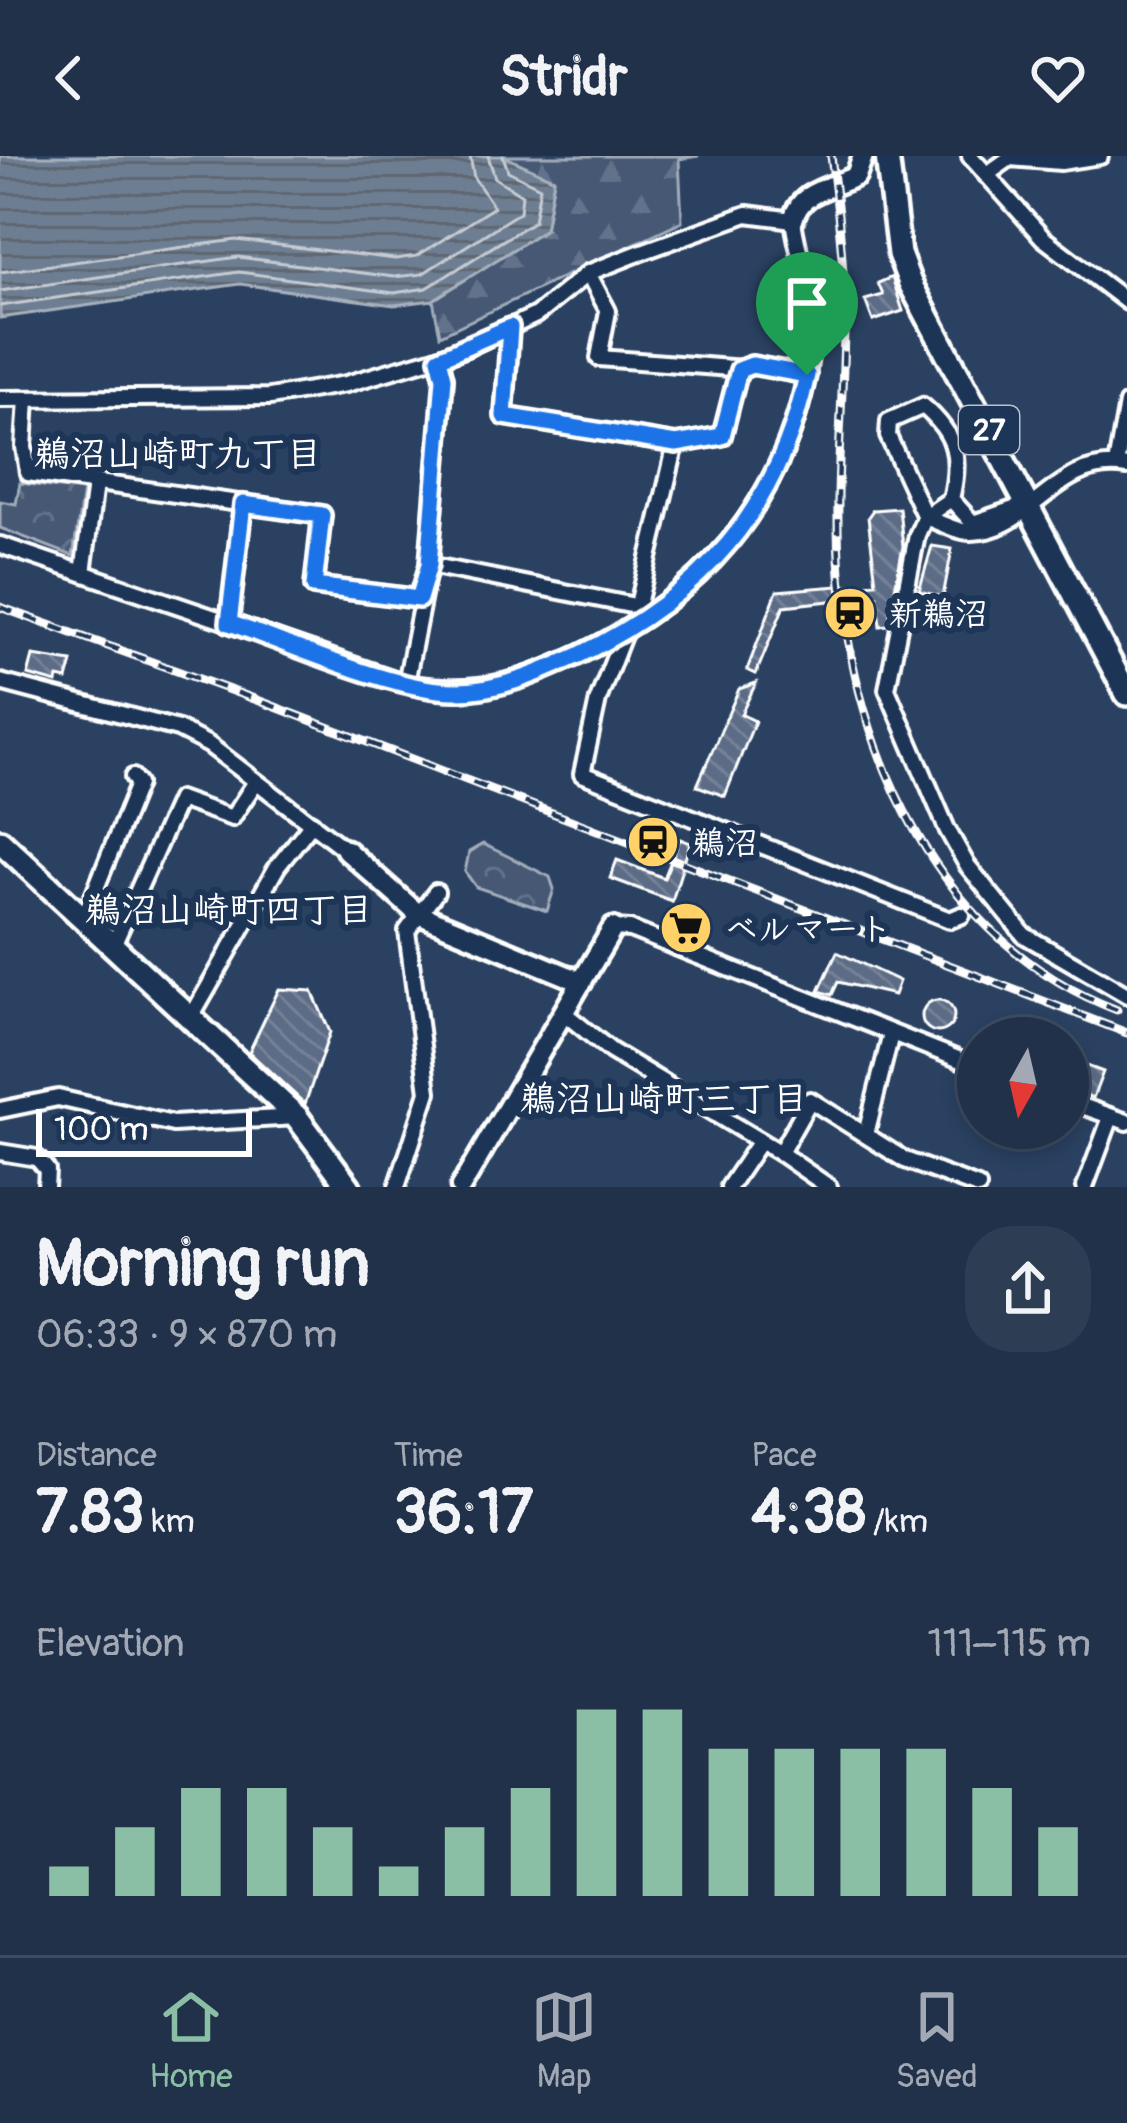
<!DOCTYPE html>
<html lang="en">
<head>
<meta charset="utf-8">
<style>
	:root { --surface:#203149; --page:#2d3d53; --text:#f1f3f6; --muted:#a2a9b4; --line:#3d4c61; --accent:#8abfa5 }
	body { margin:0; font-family:Pangolin,"Klee One",sans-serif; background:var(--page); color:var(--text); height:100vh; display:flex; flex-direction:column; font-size:45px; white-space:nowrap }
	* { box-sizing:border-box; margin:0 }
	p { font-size:39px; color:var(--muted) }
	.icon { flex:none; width:66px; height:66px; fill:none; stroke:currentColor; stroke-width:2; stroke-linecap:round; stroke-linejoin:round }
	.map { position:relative; height:1031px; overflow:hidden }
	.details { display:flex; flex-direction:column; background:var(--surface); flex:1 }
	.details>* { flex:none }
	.needle { width:78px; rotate:188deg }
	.controls { position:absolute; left:957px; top:861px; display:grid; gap:24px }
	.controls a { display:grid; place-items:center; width:132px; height:132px; border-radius:50%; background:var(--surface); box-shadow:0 6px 18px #0003,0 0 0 3px var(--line); font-size:60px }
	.scale { position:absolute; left:36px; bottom:30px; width:216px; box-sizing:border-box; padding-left:12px; border:6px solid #fff; border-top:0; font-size:33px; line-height:42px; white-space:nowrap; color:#fff; -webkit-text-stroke:9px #1d3557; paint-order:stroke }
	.pin { position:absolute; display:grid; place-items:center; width:102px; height:102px; color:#fff; margin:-123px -51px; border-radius:50% 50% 50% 0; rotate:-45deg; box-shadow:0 0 12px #0007 }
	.pin .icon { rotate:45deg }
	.round { display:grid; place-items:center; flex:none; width:126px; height:126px; border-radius:48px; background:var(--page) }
	.summary { display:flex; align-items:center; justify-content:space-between; height:204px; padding:0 36px }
	h1 { font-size:66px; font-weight:700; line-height:90px }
	.stats { display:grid; grid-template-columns:repeat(3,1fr); gap:18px; height:204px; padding:12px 36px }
	.stats div { display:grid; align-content:center }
	.stats b { font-size:60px; font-weight:700 }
	.stats small { font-size:33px; font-weight:400 }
	.stats p { font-size:33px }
	.chart { height:336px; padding:24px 36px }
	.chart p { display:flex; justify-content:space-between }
	.chart svg { width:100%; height:216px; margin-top:12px; stroke:var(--accent); stroke-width:6 }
	header { display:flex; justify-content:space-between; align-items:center; height:156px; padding:0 36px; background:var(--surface); font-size:54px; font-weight:700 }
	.menu { display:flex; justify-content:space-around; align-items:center; height:168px; border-top:3px solid var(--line); background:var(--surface); font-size:33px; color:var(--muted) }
	.menu a { display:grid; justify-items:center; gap:6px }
	.menu .on { color:var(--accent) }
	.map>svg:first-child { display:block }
	.forest { fill:url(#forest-firs); stroke:#a2acba; stroke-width:3 }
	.park { fill:url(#park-crowns); stroke:#a2acba; stroke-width:3 }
	.water { fill:url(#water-rules); stroke:#a7b1be; stroke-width:3 }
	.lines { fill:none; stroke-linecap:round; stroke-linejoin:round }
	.shore { stroke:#c5cbd3; stroke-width:3 }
	.building { fill:url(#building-back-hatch); stroke:#fff; stroke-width:3 }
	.minor-casing { stroke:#fff; stroke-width:22 }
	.tertiary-casing { stroke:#fff; stroke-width:27 }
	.secondary-casing { stroke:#fff; stroke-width:30 }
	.primary-casing { stroke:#fff; stroke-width:30 }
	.minor { stroke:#1d3557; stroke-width:14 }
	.tertiary { stroke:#1d3557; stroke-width:18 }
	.secondary { stroke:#1d3557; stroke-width:21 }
	.primary { stroke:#1d3557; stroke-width:21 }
	.rail-casing { stroke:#fff; stroke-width:9 }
	.rail { stroke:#1d3557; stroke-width:4.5; stroke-dasharray:14; stroke-linecap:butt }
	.route-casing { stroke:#fff; stroke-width:24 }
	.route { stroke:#1a73e8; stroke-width:15 }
	.labels { text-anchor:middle; stroke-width:12; stroke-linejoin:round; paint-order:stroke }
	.shield { fill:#1d3557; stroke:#bbc2cd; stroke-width:3 }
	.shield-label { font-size:30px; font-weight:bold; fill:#fff }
	.poi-label { font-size:33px; font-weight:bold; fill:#fff; stroke:#1d3557; text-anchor:start }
	.neighbourhood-label { font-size:36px; font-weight:bold; fill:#fff; stroke:#1d3557 }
</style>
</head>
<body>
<header><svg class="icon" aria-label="back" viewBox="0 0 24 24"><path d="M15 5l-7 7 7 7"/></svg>Stridr<svg class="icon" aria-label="heart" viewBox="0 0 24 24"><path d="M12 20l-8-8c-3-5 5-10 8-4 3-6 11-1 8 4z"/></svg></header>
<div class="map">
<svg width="1127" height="1031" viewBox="0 0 1127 1031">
	<defs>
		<pattern id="forest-firs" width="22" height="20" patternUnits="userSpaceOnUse" patternTransform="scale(3)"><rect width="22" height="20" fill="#465975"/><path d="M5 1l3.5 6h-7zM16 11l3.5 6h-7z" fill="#62728a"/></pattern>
		<pattern id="park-crowns" width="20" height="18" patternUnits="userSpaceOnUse" patternTransform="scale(3)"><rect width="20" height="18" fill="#465975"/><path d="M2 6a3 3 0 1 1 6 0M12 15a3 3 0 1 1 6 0" fill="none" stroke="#62728a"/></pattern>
		<pattern id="water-rules" width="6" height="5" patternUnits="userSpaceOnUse" patternTransform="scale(3)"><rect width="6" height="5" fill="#6d7d92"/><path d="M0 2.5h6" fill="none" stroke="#5e6772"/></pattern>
		<pattern id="building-back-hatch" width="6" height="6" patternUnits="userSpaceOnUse" patternTransform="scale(3)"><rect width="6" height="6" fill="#5b6c86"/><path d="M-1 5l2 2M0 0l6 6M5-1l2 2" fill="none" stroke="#748298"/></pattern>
	</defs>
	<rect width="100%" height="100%" fill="#2a4161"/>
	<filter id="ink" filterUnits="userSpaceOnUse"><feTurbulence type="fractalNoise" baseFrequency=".00833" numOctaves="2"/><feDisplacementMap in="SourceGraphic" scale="24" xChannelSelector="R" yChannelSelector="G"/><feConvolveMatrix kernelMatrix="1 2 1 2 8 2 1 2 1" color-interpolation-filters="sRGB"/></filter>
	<g filter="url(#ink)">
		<path class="forest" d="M503,0H699L679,3L682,65L440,179L433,144L545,73L554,23Z"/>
		<g class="park">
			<path d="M20,327L83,335L73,400L0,372V345L16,348Z"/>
			<path d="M483,688L550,721L554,733L547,755L476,731L465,716L469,696Z"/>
		</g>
		<path class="water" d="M0,0H503L554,23L545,73L433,144L394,149L240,128L0,162Z"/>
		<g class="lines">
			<g class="shore">
				<path d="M0,116L236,84L395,103L417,100L494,51L474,22L470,0"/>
				<path d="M0,135L238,101L394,121L422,118L520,56L522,39L495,22L488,0"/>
				<path d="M0,150L239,116L394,137L427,132L534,65L540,31L508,15L503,0"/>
			</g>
		</g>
		<g class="building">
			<path d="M892,121L903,155L873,165L865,144L883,139L878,127Z"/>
			<path d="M899,352L903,390L888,469L880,470L877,440L784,450L756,518L747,514L777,435L876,427L868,361L873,354Z"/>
			<path d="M932,390L952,393L943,441L919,435Z"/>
			<path d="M33,500L72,506L67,524L58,522L57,527L28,519Z"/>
			<path d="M756,527L741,558L755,565L725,640L697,630L739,533Z"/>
			<path d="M680,683L690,687L672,745L610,722L617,704L664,722Z"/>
			<path d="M837,796L899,825L894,839L838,826L832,839L819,835Z"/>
			<path d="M279,833L312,835L330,876L305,948L249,896Z"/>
			<circle cx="938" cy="860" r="16"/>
			<path d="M1076,906L1103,916L1093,942L1068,932Z"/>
		</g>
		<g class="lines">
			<g class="minor-casing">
				<g id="minor">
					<path d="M970,0L1043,82L1127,146"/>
					<path d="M986,19L1010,2L1061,6L1100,0"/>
					<path d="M588,117L608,155L599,202L744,213"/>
					<path d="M510,171L504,260L676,288L722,280L739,214L752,209L807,219"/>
					<path d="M439,202L444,222L429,409L635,450"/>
					<path d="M0,243L270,241L346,228L462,194L536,159L588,117L639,97L747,58L793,64C798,103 815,140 812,181C801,321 714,433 590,493C525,525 479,539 406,527L0,389"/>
					<path d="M27,243L24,291L28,317L322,359L314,430L419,443"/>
					<path d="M1116,309L1127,248"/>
					<path d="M951,343L925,361L917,379L887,533L947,673L967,709L1024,779L1127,839"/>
					<path d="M1028,348L973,367L951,343C961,302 957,279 923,250L889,265L888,280L925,361C939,366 957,376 971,376C1031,376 1056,299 1127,311"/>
					<path d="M83,417L95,328"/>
					<path d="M636,457L676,288"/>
					<path d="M229,467L243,348"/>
					<path d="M624,477L598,544L582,618L950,764L962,759"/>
					<path d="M0,526L178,573L209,589L346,694"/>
					<path d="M406,527L429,409"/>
					<path d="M84,762L138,628L133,621"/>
					<path d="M613,772L630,773L978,911"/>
					<path d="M113,790L179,643L232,662L255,627"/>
					<path d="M564,857L611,895L780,997L810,944L905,1004L978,1031"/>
					<path d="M192,860L277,711L312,667"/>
					<path d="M1068,945L1127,966"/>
					<path d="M0,954L58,942L173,968L297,961"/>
					<path d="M866,978L891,878"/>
					<path d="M0,996L37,1002L47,1014L46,1031"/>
					<path d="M780,997L829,1031"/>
					<path d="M397,1031L428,936L407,775L436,736"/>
					<path d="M729,1031L760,985"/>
					<path d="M1085,1031L1111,961"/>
				</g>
			</g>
			<g class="tertiary-casing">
				<g id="tertiary">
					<path d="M793,64C800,34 832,32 856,20L863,0"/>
					<path d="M346,694L418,758L582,826"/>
					<path d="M461,1031L613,772"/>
				</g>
			</g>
			<g class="secondary-casing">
				<path id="secondary" d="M0,685L297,961L349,1031"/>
			</g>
			<g class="primary-casing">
				<path id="primary" d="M887,0L899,98L910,127L1127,538"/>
			</g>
			<use href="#minor" class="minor"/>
			<use href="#tertiary" class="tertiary"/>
			<use href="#secondary" class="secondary"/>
			<use href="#primary" class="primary"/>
			<g class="rail-casing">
				<g id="rail">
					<path d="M831,0C837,45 842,90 844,136C846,230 833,324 840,418C854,599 940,787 1117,854"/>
					<path d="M0,451L260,545L1127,877"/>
				</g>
			</g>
			<use href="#rail" class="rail"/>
		</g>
	</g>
	<g class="lines" filter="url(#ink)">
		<g class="route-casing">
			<path id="route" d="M510,171L504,260L676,288L722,280L739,214L752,209L807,219C778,355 702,439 579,499C542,516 499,535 457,535C396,536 289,487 229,467L243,348L322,359L314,430L419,443L429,409L444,222L439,202Z"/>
		</g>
		<use href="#route" class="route"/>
	</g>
	<defs>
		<g id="station-disc" transform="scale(2.7)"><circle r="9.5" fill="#ffd166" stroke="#1d3557"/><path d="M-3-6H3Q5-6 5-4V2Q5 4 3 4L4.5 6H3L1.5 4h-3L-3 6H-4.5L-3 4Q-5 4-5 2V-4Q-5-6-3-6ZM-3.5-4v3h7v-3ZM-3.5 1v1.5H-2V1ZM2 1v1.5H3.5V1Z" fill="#111"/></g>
		<g id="supermarket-disc" transform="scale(2.7)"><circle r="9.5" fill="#ffd166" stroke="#1d3557"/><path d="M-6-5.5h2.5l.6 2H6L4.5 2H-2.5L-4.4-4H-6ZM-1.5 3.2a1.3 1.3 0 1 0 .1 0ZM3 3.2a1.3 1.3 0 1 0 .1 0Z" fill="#111"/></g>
	</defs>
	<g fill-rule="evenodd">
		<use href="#station-disc" x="850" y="457"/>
		<use href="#station-disc" x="653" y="686"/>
		<use href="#supermarket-disc" x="686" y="772"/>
	</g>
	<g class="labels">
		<rect class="shield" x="959" y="250" width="60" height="48" rx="9"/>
		<g class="shield-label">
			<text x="989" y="284">27</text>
		</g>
		<g class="poi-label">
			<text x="889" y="469">新鵜沼</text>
			<text x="692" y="698">鵜沼</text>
			<text x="725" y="784">ベルマート</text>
		</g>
		<g class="neighbourhood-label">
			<text x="178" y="310">鵜沼山崎町九丁目</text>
			<text x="229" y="766">鵜沼山崎町四丁目</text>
			<text x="664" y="955">鵜沼山崎町三丁目</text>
		</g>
	</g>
</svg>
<div class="controls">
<a><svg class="needle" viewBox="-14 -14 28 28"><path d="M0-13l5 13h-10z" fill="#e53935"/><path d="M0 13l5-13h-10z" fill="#a2a9b4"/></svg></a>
</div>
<div class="scale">100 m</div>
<div class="pin" style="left:807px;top:219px;background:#1e9e55"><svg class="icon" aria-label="arrive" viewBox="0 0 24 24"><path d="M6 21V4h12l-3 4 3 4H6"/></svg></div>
</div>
<section class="details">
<div class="summary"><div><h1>Morning run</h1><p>06:33 · 9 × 870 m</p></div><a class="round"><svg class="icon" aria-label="share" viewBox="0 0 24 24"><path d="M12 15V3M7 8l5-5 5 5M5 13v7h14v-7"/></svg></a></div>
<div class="stats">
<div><p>Distance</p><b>7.83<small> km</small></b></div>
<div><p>Time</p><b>36:17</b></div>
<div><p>Pace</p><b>4:38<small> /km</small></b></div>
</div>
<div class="chart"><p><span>Elevation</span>111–115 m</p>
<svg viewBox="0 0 160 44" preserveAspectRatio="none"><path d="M5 44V38M15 44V30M25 44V22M35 44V22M45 44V30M55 44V38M65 44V30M75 44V22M85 44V6M95 44V6M105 44V14M115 44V14M125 44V14M135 44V14M145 44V22M155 44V30"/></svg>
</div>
</section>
<nav class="menu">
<a class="on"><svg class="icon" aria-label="home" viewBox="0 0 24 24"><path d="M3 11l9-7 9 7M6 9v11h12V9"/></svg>Home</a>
<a><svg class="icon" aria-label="map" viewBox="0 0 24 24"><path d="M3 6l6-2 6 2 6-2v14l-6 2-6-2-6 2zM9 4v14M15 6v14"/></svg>Map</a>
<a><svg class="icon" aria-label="saved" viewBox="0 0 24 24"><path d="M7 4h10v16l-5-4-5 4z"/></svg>Saved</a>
</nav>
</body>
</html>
